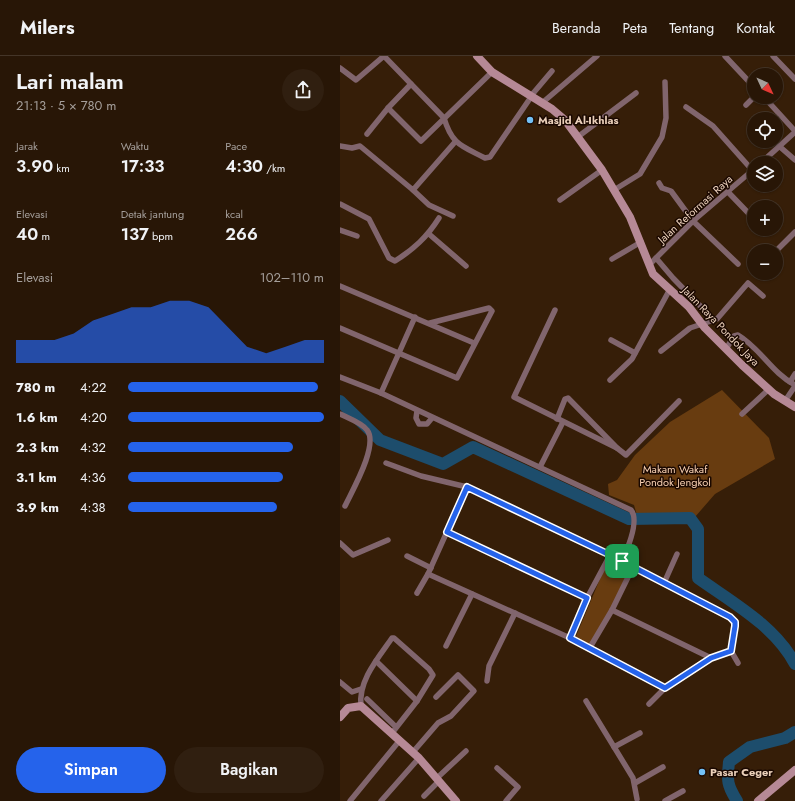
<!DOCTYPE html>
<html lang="id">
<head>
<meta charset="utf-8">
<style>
	:root { --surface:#281606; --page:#301f10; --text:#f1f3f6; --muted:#a59f9b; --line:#443528; --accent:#2563eb }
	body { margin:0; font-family:Jost,sans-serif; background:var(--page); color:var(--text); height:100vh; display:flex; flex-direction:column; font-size:15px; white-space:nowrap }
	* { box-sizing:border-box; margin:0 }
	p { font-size:13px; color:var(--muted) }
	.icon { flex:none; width:22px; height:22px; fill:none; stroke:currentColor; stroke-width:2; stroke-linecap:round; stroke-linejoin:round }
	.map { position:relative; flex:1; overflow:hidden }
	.panel { display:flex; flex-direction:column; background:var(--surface); width:340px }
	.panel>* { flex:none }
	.needle { width:26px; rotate:134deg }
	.tools { position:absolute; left:407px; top:12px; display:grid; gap:8px }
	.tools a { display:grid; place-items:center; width:36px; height:36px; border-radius:50%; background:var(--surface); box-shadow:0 1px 3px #0004,0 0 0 1px var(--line); font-size:20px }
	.pin { position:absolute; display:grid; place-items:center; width:34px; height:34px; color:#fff; margin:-17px; border-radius:8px; box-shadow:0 2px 6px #0006 }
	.round { display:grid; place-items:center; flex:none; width:42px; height:42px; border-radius:21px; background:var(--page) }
	.summary { display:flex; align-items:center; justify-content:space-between; height:68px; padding:0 16px }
	h1 { font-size:22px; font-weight:600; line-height:30px }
	.stats { display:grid; grid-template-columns:repeat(3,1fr); gap:6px; height:68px; padding:4px 16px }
	.stats div { display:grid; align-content:center }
	.stats b { font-size:17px; font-weight:600 }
	.stats small { font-size:11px; font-weight:400 }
	.stats p { font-size:11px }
	.chart { height:112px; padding:8px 16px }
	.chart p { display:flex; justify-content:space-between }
	.chart svg { width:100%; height:72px; margin-top:4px; fill:var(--accent); opacity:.7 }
	.button { display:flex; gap:8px; margin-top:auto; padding:8px 16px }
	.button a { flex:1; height:46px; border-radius:24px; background:var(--accent); color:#fff; font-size:16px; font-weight:600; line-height:46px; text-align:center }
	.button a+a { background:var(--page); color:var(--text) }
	ul { padding:0 16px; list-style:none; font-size:13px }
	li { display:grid; grid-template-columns:64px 48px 1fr; align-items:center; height:30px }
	li i { height:10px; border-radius:5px; background:var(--accent) }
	header { display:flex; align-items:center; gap:24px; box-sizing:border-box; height:56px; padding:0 20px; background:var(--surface); border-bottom:1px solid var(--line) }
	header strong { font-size:19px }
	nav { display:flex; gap:22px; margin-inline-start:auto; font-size:14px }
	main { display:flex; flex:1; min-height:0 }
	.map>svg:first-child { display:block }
	.green { fill:#683c10 }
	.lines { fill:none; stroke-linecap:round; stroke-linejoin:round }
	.river { stroke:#1d4d6c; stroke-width:12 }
	.street { stroke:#81656d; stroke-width:5.5 }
	.secondary { stroke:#b68996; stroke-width:8 }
	.route-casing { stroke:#fff; stroke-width:8 }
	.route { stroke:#2563eb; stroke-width:5 }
	.poi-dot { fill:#73c1f6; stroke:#1a0800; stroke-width:1.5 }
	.labels { text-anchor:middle; stroke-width:3; stroke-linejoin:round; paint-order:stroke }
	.poi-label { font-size:11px; font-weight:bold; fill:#ebd0ba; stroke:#1a0800; text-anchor:start }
	.street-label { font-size:11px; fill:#ebd0ba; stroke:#1a0800 }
	.park-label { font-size:11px; fill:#f8d0b1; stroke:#1a0800 }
</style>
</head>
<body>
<header>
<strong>Milers</strong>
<nav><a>Beranda</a><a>Peta</a><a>Tentang</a><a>Kontak</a></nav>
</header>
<main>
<section class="panel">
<div class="summary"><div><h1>Lari malam</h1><p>21:13 · 5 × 780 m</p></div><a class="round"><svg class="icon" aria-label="share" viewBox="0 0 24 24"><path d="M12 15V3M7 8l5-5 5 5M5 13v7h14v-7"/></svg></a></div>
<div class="stats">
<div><p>Jarak</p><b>3.90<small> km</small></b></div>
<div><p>Waktu</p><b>17:33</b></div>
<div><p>Pace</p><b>4:30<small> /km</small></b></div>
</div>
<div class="stats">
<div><p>Elevasi</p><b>40<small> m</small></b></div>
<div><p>Detak jantung</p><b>137<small> bpm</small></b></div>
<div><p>kcal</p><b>266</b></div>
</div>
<div class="chart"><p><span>Elevasi</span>102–110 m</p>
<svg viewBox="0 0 160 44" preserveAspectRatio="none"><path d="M0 44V30L10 30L20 30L30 26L40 18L50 14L60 10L70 10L80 6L90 6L100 10L110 22L120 34L130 38L140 34L150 30L160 30V44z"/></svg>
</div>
<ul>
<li><b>780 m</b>4:22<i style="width:97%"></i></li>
<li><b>1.6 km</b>4:20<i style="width:100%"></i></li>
<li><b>2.3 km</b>4:32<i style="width:84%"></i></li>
<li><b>3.1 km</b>4:36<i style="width:79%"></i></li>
<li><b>3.9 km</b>4:38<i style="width:76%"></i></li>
</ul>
<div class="button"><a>Simpan</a><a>Bagikan</a></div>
</section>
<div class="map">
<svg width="455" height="745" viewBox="0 0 455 745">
	<rect width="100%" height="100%" fill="#361e08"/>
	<g class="green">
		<path d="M382,334L429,382L435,403L375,438L355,461L299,466L294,449L269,439L268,428L277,424L295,399L330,366Z"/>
		<path d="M270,499L293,511L249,593L234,585Z"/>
	</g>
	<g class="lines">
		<g class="river">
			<path d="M0,345L40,384L103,408L133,391L289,463L350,462L358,473V522C393,547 435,570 455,608"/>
			<path d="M397,745C387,729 387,725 389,706L410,691L445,682L455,676"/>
		</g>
		<g class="street">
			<path d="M44,0L104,62C112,89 122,90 145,102L150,101L191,41"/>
			<path d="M385,0L414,31"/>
			<path d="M433,0L455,23"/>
			<path d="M0,12L16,24L44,0"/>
			<path d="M71,28L48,52L81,85L152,16"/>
			<path d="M190,41L212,15"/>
			<path d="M424,41L455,75"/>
			<path d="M202,47L257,0"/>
			<path d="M406,49L414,41"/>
			<path d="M346,51L373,70L413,115"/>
			<path d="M27,78L48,52"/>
			<path d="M239,80L296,37"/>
			<path d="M0,90L12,92L20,90L73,134L115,86"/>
			<path d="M439,90L455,104"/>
			<path d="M421,107L455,76"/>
			<path d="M319,127L322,132L331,135L353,165L398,208"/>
			<path d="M73,134L89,149L113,160"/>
			<path d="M274,134L300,118L322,81L326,62L325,26"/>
			<path d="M389,137L414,163"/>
			<path d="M220,144L262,114"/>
			<path d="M0,148L29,163L49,202L55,205C74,193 87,181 99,162"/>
			<path d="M0,174L17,180"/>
			<path d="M89,178L126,210"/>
			<path d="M436,195L455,176"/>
			<path d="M316,202L333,222L369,259L371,265"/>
			<path d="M272,203L301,186"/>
			<path d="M309,209L353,165L414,113"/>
			<path d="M0,230L134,287"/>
			<path d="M215,254L174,341L277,392"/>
			<path d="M0,272L117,322L152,255L149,252L90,267"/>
			<path d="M271,284L295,297"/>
			<path d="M386,293L394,280L398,279C420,292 432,317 455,329"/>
			<path d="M321,295L350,272L377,263L408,227L423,240"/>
			<path d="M0,321L41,337L291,454C300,465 287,494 282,505"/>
			<path d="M270,324L292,303L330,233"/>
			<path d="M450,326L455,318"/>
			<path d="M41,337L75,261"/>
			<path d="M445,345L455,330"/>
			<path d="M77,355L76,362L79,368H87L92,362"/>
			<path d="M0,358C8,362 22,367 27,374C39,389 12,435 5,450"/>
			<path d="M402,358L429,333"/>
			<path d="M217,363L225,343L228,342L277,392L286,399L339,345"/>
			<path d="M46,407L81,420L127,431L270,499L390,561L395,570L391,595"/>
			<path d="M200,411L223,366"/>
			<path d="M107,476L247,542"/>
			<path d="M0,487L13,499L48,484"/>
			<path d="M270,499L247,542L230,582L325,632L309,648"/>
			<path d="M67,500L91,512"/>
			<path d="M88,518L230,582"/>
			<path d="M324,527L337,498"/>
			<path d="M77,537L88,518L127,431"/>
			<path d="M272,554L371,602L391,595L398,607"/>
			<path d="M106,590L132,538"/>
			<path d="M249,593L272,554L293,511"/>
			<path d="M36,605L77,645"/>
			<path d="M147,625L149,610L175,557"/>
			<path d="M0,626L12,636L21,633"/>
			<path d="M325,632L371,602"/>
			<path d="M27,643L56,671"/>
			<path d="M246,645L293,722L297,743"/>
			<path d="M21,650C18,625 38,602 52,582H54L89,613L93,619L77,645L52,677"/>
			<path d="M274,691L300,677"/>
			<path d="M73,696L98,667L111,660L134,635L118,619L96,641"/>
			<path d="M157,712L178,731L166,745"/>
			<path d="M97,722L126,695"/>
			<path d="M295,727L323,711"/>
			<path d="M84,740L99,725"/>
			<path d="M10,745L60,684"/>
			<path d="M41,745L79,702"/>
			<path d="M325,745L343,735"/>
		</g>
		<g class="secondary">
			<path d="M137,0L152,16L212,53L225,64L262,114L290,161L313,218L349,251L365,272L402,309L434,338L455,351"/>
			<path d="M0,661L8,652L21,650L79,702L116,745"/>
			<path d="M418,745L455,714"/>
		</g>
	</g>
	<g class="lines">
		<g class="route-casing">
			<path id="route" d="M127,431L270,499L390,561L395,566V570L391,595L371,602L325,632L230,582L247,542L107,476Z"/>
		</g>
		<use href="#route" class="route"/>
	</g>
	<g class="poi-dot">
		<circle cx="190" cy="64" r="4"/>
		<circle cx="362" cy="716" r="4"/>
	</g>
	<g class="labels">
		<g class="poi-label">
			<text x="198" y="68">Masjid Al-Ikhlas</text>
			<text x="370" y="720">Pasar Ceger</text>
		</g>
		<g class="street-label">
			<text transform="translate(355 153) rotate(-42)" y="4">Jalan Reformasi Raya</text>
			<text transform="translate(381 270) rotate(46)" y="4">Jalan Raya Pondok Jaya</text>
		</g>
		<g class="park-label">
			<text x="335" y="417">Makam Wakaf<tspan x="335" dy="13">Pondok Jengkol</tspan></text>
		</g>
	</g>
</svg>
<div class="tools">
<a><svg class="needle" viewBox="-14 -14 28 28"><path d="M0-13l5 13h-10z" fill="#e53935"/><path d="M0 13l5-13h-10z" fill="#a59f9b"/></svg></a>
<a><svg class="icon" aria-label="locate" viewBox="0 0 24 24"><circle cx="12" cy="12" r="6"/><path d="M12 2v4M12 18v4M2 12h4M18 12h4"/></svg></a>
<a><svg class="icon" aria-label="layers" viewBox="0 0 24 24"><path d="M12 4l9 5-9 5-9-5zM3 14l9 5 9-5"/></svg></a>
<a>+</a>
<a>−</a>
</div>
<div class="pin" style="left:282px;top:505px;background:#1e9e55"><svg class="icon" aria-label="arrive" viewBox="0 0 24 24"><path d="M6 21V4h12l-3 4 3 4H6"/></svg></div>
</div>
</main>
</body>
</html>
